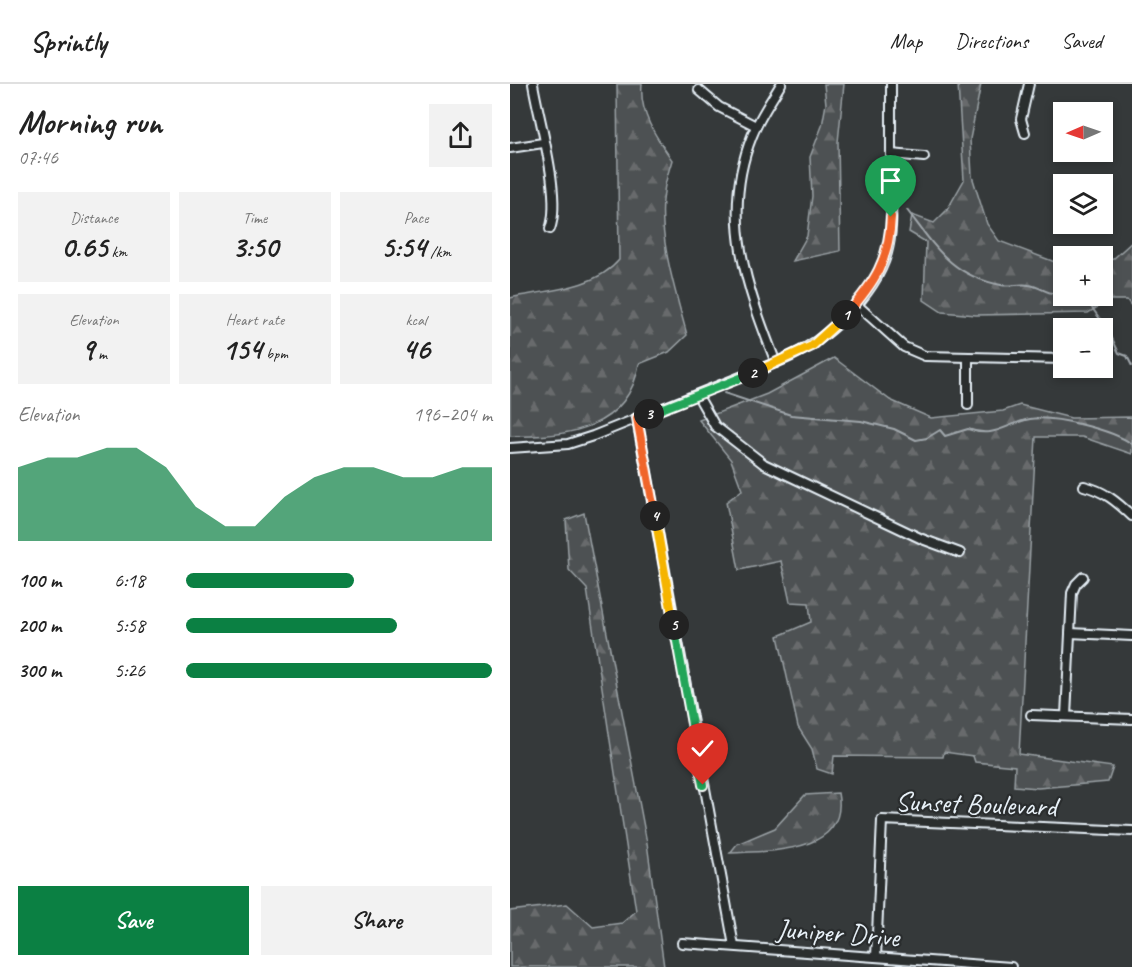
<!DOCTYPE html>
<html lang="en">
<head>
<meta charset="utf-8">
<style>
	:root { --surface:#fff; --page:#f2f2f2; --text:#222; --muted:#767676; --line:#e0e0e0; --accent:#0b8043 }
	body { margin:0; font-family:Caveat,sans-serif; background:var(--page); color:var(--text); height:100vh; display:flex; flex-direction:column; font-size:22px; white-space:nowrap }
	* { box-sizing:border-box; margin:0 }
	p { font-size:20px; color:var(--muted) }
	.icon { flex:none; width:33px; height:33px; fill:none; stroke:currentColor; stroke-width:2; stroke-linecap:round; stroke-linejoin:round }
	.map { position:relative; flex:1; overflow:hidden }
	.details { display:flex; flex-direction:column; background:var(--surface); width:510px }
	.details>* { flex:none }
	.needle { width:39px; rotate:268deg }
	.fabs { position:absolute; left:543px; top:18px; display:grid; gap:12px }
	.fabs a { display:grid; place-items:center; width:60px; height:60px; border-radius:0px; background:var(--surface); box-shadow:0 3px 9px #0003; font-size:30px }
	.pin { position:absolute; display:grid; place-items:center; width:51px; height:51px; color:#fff; margin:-62px -26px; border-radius:50% 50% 50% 0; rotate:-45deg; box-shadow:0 0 6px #0007 }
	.pin .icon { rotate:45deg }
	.km { position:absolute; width:30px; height:30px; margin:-15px; border-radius:50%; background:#222; color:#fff; font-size:16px; line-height:30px; text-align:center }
	.round { display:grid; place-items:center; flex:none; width:63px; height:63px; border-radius:0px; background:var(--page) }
	.head { display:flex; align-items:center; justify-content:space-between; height:102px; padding:0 18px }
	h1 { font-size:33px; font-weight:700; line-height:45px }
	.stats { display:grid; grid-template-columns:repeat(3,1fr); gap:9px; height:102px; padding:6px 18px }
	.stats div { display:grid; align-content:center; border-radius:0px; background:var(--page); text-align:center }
	.stats b { font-size:30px; font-weight:700 }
	.stats small { font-size:16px; font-weight:400 }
	.stats p { font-size:16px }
	.chart { height:168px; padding:12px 18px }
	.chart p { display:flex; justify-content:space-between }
	.chart svg { width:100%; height:108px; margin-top:6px; fill:var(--accent); opacity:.7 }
	.primary-button { display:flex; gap:12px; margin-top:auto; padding:12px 18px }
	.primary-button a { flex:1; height:69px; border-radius:0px; background:var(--accent); color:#fff; font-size:24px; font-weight:700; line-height:69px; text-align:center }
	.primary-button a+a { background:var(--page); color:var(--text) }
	ul { padding:0 18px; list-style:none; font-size:20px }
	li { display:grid; grid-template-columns:96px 72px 1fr; align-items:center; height:45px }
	li i { height:15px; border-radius:8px; background:var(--accent) }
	header { display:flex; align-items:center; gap:36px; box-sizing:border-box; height:84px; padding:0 30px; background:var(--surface); border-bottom:2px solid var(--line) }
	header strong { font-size:28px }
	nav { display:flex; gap:33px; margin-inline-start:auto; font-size:21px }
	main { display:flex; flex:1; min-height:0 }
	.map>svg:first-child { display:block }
	.forest { fill:url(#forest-firs); stroke:#9aa1a5; stroke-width:1.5 }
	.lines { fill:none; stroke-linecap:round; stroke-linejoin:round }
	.stream { stroke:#a0a7ac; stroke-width:2 }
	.minor-casing { stroke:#e8f1f8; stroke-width:12 }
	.minor { stroke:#2a2d2e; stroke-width:8 }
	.split-1-casing { stroke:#fff; stroke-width:12 }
	.split-2-casing { stroke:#fff; stroke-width:12 }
	.split-3-casing { stroke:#fff; stroke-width:12 }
	.split-4-casing { stroke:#fff; stroke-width:12 }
	.split-5-casing { stroke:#fff; stroke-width:12 }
	.split-6-casing { stroke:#fff; stroke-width:12 }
	.split-7-casing { stroke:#fff; stroke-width:12 }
	.split-1 { stroke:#f0652b; stroke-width:8 }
	.split-2 { stroke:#f5b400; stroke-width:8 }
	.split-3 { stroke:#22a559; stroke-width:8 }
	.split-4 { stroke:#f0652b; stroke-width:8 }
	.split-5 { stroke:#f5b400; stroke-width:8 }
	.split-6 { stroke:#22a559; stroke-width:8 }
	.split-7 { stroke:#22a559; stroke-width:8 }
	.labels { text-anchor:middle; stroke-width:4.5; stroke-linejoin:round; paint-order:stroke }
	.street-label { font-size:28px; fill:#e8f1f8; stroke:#2a2d2e }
</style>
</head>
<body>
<header>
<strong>Sprintly</strong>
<nav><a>Map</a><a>Directions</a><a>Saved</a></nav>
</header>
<main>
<section class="details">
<div class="head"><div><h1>Morning run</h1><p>07:46</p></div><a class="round"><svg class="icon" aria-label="share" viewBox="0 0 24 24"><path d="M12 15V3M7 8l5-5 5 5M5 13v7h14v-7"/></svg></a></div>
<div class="stats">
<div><p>Distance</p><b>0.65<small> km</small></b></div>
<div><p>Time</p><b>3:50</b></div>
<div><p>Pace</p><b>5:54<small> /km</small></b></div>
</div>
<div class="stats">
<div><p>Elevation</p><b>9<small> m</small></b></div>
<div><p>Heart rate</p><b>154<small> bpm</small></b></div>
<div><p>kcal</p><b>46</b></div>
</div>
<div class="chart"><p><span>Elevation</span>196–204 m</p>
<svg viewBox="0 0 160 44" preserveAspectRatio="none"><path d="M0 44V14L10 10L20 10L30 6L40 6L50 14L60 30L70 38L80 38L90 26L100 18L110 14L120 14L130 18L140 18L150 14L160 14V44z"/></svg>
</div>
<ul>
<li><b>100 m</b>6:18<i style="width:55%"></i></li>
<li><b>200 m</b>5:58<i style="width:69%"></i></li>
<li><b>300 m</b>5:26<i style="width:100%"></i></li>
</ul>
<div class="primary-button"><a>Save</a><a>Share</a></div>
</section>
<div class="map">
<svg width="622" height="883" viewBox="0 0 622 883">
	<defs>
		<pattern id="forest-firs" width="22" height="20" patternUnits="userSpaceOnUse" patternTransform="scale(1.5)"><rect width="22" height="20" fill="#4d5152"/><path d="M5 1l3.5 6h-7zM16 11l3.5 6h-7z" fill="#676a6c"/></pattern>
	</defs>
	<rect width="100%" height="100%" fill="#35393a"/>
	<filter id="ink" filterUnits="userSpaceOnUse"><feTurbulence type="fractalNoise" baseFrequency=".0167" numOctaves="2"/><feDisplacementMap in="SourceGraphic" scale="12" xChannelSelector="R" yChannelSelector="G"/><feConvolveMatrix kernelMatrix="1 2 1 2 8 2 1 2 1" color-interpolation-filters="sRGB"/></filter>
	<g filter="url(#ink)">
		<g class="forest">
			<path d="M107,0H132C129,29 146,53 162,76C159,87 155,97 154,108C147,151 166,209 177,251L159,268L129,280C118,345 56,354 0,352V214C36,206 85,205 109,176Z"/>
			<path d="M314,0H334L328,58L330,167L283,177L297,152L302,112L300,73L312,42L316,20Z"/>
			<path d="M448,0H471L460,55L462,92L477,140L489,157L553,181L554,212H592L593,177L603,175L622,158V223L617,216H599L578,229L466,231L432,228L414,216L416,158L399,148L402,131L424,139L437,126L454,96Z"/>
			<path d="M324,274L380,316L421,334L493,327L510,321L561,334L622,333V370L572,353H526L509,670L603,683L598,698L528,704L504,702L505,682L465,678L463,672L434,668L433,673L324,672L322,690L307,685L302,665L288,643L268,552L301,538L299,519L280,518L271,477L229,486L216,418L232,406L221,376L189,336L257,310Z"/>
			<path d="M74,429L137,759L154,883H0V827L57,820L83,843L112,839L126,827L77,505L59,486L56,436Z"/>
			<path d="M328,709C340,770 259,767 220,769L227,760L265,744L295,711Z"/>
		</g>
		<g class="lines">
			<g class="stream">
				<path d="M397,126C426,164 442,192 491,201C501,203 510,199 519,201C532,203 539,212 554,210"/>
				<path d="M564,212L577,217L598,246L609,269L617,272L622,282"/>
				<path d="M214,309L281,331L351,337L384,345L406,356L417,354L430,346L435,352L458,345C484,355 495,340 520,335C543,331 603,346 622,360"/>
			</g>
			<g class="minor-casing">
				<g id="minor">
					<path d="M23,0C29,36 52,113 40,145"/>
					<path d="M189,6L209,23L246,42"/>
					<path d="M515,49L511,35L519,0"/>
					<path d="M0,64L33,59"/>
					<path d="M381,70L414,73"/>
					<path d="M346,220L394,263L415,272L554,275"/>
					<path d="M266,279C237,204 210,132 242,52C249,34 261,17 271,0"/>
					<path d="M188,312L205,342L254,380L412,455L450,469"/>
					<path d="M458,321V274"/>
					<path d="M127,335L224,862"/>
					<path d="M0,364L58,360L83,352L275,275C315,257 364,214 377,169C383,148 381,123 381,101C381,67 381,34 381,0"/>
					<path d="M574,402C594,407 606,417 622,432"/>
					<path d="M560,549L622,552"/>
					<path d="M521,631L622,635"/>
					<path d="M556,632L562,509L566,500L573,493"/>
					<path d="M172,859L501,883"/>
					<path d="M366,873L372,736L622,747"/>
				</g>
			</g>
			<use href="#minor" class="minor"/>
		</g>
	</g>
	<g class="lines" filter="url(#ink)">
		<g class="split-1-casing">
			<path id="split-1" d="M336,231C365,198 379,177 381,133"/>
		</g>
		<g class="split-2-casing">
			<path id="split-2" d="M243,289L302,262L336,231"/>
		</g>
		<g class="split-3-casing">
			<path id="split-3" d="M139,330L243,289"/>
		</g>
		<g class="split-4-casing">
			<path id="split-4" d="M139,330L127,334L145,432"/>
		</g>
		<g class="split-5-casing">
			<path id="split-5" d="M145,432L164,541"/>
		</g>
		<g class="split-6-casing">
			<path id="split-6" d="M164,541L184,651"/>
		</g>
		<g class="split-7-casing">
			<path id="split-7" d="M184,651L193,701"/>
		</g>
		<use href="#split-1" class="split-1"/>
		<use href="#split-2" class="split-2"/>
		<use href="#split-3" class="split-3"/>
		<use href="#split-4" class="split-4"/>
		<use href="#split-5" class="split-5"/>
		<use href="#split-6" class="split-6"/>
		<use href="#split-7" class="split-7"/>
	</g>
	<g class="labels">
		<g class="street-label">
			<text transform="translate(466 719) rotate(2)" y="10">Sunset Boulevard</text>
			<text transform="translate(328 848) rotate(4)" y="10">Juniper Drive</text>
		</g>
	</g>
</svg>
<div class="fabs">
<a><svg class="needle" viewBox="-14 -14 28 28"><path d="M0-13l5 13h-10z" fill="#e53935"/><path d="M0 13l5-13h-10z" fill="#767676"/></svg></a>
<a><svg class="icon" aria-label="layers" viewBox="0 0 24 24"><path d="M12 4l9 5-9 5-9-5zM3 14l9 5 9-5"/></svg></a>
<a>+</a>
<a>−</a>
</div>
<div class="pin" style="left:381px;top:133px;background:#1e9e55"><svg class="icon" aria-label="arrive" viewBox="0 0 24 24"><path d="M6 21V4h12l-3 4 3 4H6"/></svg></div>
<div class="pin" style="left:193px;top:701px;background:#d93025"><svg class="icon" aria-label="check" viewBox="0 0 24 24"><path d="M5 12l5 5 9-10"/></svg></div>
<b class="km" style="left:336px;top:231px">1</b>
<b class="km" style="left:243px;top:289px">2</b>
<b class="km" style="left:139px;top:330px">3</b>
<b class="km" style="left:145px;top:432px">4</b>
<b class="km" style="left:164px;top:541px">5</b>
</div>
</main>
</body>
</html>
